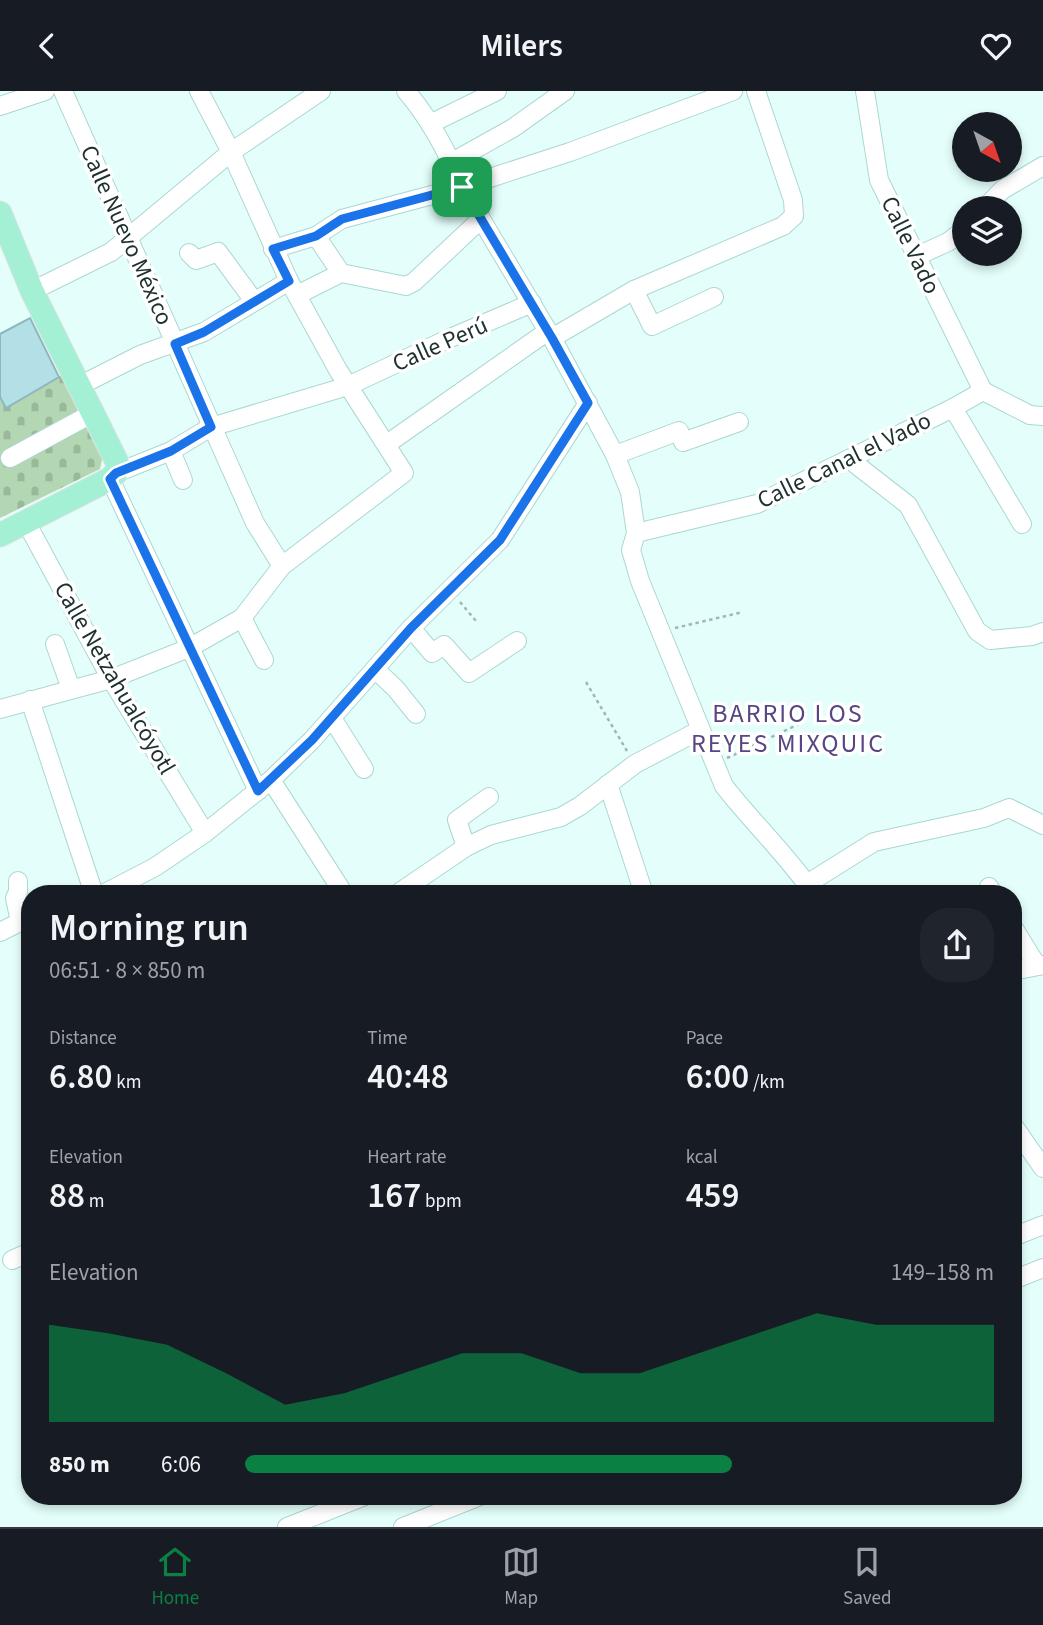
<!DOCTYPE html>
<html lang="en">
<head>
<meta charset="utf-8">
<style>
	:root { --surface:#171b24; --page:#20242c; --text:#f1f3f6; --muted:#9ea1a6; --line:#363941; --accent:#0b8043 }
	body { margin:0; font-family:"Source Sans 3",sans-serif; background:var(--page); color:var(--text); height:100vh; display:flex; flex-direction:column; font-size:26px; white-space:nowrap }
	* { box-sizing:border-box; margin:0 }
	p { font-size:23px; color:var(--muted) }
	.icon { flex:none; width:38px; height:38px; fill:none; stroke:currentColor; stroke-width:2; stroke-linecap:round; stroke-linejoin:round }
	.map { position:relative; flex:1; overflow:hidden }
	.panel { position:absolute; left:21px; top:794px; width:1001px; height:620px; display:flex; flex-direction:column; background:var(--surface); border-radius:28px; box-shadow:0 4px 10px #0003 }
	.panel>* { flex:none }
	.needle { width:46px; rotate:140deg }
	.tools { position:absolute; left:952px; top:21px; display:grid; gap:14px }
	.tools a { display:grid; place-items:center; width:70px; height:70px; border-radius:50%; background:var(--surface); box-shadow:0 4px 10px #0003; font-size:35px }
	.pin { position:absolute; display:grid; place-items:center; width:60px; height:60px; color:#fff; margin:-30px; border-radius:14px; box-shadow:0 4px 10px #0006 }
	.round { display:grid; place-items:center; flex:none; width:74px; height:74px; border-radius:28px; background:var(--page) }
	.head { display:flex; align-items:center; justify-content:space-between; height:119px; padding:0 28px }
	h1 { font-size:38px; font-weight:600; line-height:52px }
	.stats { display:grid; grid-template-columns:repeat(3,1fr); gap:10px; height:119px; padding:7px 28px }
	.stats div { display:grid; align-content:center }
	.stats b { font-size:35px; font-weight:600 }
	.stats small { font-size:19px; font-weight:400 }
	.stats p { font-size:19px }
	.chart { height:196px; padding:14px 28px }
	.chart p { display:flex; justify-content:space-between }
	.chart svg { width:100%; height:126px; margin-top:7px; fill:var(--accent); opacity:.7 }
	ul { padding:0 28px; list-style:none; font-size:23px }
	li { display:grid; grid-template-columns:112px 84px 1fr; align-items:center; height:52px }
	li i { height:18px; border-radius:9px; background:var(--accent) }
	header { display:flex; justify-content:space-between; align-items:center; height:91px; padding:0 28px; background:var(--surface); font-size:32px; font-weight:600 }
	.menu { display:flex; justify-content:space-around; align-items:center; height:98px; border-top:2px solid var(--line); background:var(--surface); font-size:19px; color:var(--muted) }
	.menu a { display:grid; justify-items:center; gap:4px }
	.menu .active { color:var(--accent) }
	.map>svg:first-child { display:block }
	.cemetery { fill:url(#cemetery-stones) }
	.building { fill:#b3dfe6; stroke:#8db8bf; stroke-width:2 }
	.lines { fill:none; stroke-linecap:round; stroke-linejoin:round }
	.minor-casing { stroke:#abd7d2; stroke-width:20 }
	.major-casing { stroke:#e0e2e2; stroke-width:25 }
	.path { stroke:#a0b8b5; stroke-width:2.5; stroke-dasharray:3.5 3.5; stroke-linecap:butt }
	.minor { stroke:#fff; stroke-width:18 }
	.major { stroke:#a4f0d4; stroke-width:23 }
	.route-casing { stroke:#fff; stroke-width:14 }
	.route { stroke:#1a73e8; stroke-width:9 }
	.labels { text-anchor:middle; stroke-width:7; stroke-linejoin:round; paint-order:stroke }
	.street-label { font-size:24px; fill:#1e302e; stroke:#fff }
	.neighbourhood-label { font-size:26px; letter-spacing:2px; fill:#584583; stroke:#fff }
</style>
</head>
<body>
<header><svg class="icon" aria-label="back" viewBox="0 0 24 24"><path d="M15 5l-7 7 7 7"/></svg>Milers<svg class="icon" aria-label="heart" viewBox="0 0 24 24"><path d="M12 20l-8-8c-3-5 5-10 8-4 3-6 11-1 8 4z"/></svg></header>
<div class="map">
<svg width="1043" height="1436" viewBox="0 0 1043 1436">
	<defs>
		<pattern id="cemetery-stones" width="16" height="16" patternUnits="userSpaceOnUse" patternTransform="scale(1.75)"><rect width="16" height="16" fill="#b3d6b3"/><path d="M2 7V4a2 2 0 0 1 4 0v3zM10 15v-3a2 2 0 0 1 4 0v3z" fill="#9ab89a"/></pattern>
	</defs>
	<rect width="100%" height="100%" fill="#e4fffb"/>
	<path class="cemetery" d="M63,283L103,364L100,378L0,427V306L6,317Z"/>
	<path class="building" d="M30,227L59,286L6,317L0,306V243Z"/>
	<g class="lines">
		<g class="minor-casing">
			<g id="minor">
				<path d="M63,0L255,432L282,475"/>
				<path d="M406,0C430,28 448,62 462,96L552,247L615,364L630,401L636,442L631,459L640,490L724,695C753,732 787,764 814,803"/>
				<path d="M865,0L879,89L983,300"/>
				<path d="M0,15L45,0"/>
				<path d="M430,33L497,0"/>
				<path d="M452,71L513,37L565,0"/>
				<path d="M985,117L1002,99L1043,75"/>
				<path d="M316,145L341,182"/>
				<path d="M273,158L316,145L342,128L462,96L570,61L733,0"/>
				<path d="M189,162L196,169L218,161L254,210"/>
				<path d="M917,165L948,151L964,139"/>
				<path d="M634,199L652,235L714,206"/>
				<path d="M32,200L111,161L231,61L321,0"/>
				<path d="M297,204L341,182L406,195L414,191L481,128"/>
				<path d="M552,247L634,199L783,135L794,125L793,109L756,0"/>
				<path d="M79,295L140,264L204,241L289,190"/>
				<path d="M953,317L1022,433"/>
				<path d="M387,353L548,240"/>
				<path d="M171,360L183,389"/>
				<path d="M615,364L679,340L683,351L739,331"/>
				<path d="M10,367L93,322"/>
				<path d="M849,368L908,414L977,540L990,549L1032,545L1043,541"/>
				<path d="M116,382L171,360L211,336L348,295L448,248L532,212"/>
				<path d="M110,388L258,700"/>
				<path d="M26,431L111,588L205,742"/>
				<path d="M636,442L757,413L953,317L983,300L1030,324L1043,325"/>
				<path d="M242,527L264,569"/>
				<path d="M411,537L432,562L444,554L469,582L517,550"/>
				<path d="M55,553L71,598"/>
				<path d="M375,578L396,598L416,623"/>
				<path d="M30,609L94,803"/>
				<path d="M0,618L111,588L189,557L242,527L282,475L404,382L338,279L289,190L231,61L199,0"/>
				<path d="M332,627L364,678"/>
				<path d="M271,689L344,803"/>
				<path d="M608,693L644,803"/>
				<path d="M466,756L457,729L489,706"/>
				<path d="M18,790V801L15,807L20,831"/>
				<path d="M807,793L874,751L984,727L1009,717L1043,734"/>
				<path d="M989,796L993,803"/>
				<path d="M103,803L155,776L205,742L271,689L312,649L411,537L500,449L588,312"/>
				<path d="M397,803L466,756L491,744L561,726L580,715L635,673L700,639"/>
				<path d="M1013,836L1037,875"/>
				<path d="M0,841L20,831L30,830"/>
				<path d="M1013,880L1043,874"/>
				<path d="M1013,1034L1043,1077"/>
				<path d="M1013,1146L1043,1134"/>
				<path d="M12,1169L30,1161"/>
				<path d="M1013,1189L1043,1177"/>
				<path d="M287,1436L365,1405"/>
				<path d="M403,1436L480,1405"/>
			</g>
		</g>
		<g class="major-casing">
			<path id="major" d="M0,122L32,200L118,373L116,382L110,388L0,444"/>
		</g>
		<g class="path">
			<path d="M460,511L476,530"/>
			<path d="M675,537L743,521"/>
			<path d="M586,591L627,660"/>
			<path d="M727,667L803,631"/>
		</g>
		<use href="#minor" class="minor"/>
		<use href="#major" class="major"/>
	</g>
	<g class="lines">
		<g class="route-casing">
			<path id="route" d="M462,96L552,247L588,312L500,449L411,537L312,649L258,700L110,388L116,382L171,360L211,336L175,253L204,241L289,190L273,158L316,145L342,128Z"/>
		</g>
		<use href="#route" class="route"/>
	</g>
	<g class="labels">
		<g class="street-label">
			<text transform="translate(127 144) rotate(66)" y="8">Calle Nuevo México</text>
			<text transform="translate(911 154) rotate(64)" y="8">Calle Vado</text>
			<text transform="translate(440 253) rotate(-24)" y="8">Calle Perú</text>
			<text transform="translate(844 369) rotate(-26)" y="8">Calle Canal el Vado</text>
			<text transform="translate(115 587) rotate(60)" y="8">Calle Netzahualcóyotl</text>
		</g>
		<g class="neighbourhood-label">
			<text x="788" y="631">BARRIO LOS<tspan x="788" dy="30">REYES MIXQUIC</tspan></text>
		</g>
	</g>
</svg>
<div class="tools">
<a><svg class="needle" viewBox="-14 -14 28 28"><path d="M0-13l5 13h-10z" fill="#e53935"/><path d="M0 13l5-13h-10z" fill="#9ea1a6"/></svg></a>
<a><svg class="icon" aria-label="layers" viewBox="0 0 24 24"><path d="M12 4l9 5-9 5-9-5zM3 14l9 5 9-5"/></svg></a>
</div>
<div class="pin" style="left:462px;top:96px;background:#1e9e55"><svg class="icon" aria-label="arrive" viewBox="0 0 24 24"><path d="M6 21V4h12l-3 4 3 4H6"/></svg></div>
<section class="panel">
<div class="head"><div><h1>Morning run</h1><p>06:51 · 8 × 850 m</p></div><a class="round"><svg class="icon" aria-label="share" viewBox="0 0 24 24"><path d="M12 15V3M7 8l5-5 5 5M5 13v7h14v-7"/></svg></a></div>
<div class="stats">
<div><p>Distance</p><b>6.80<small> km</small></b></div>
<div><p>Time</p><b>40:48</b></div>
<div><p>Pace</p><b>6:00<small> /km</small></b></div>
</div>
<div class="stats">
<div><p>Elevation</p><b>88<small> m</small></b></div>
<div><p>Heart rate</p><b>167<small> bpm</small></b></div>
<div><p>kcal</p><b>459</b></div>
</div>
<div class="chart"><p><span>Elevation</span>149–158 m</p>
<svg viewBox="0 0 160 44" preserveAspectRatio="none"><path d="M0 44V10L10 13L20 17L30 27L40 38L50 34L60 27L70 20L80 20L90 27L100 27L110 20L120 13L130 6L140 10L150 10L160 10V44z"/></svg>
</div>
<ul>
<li><b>850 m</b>6:06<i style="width:65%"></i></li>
</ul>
</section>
</div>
<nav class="menu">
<a class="active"><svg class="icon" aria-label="home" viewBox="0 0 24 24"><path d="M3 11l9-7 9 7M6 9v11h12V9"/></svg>Home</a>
<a><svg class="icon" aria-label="map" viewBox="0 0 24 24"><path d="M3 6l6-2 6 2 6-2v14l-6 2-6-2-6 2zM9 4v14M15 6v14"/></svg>Map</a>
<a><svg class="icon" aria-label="saved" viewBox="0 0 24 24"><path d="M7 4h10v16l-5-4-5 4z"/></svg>Saved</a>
</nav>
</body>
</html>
